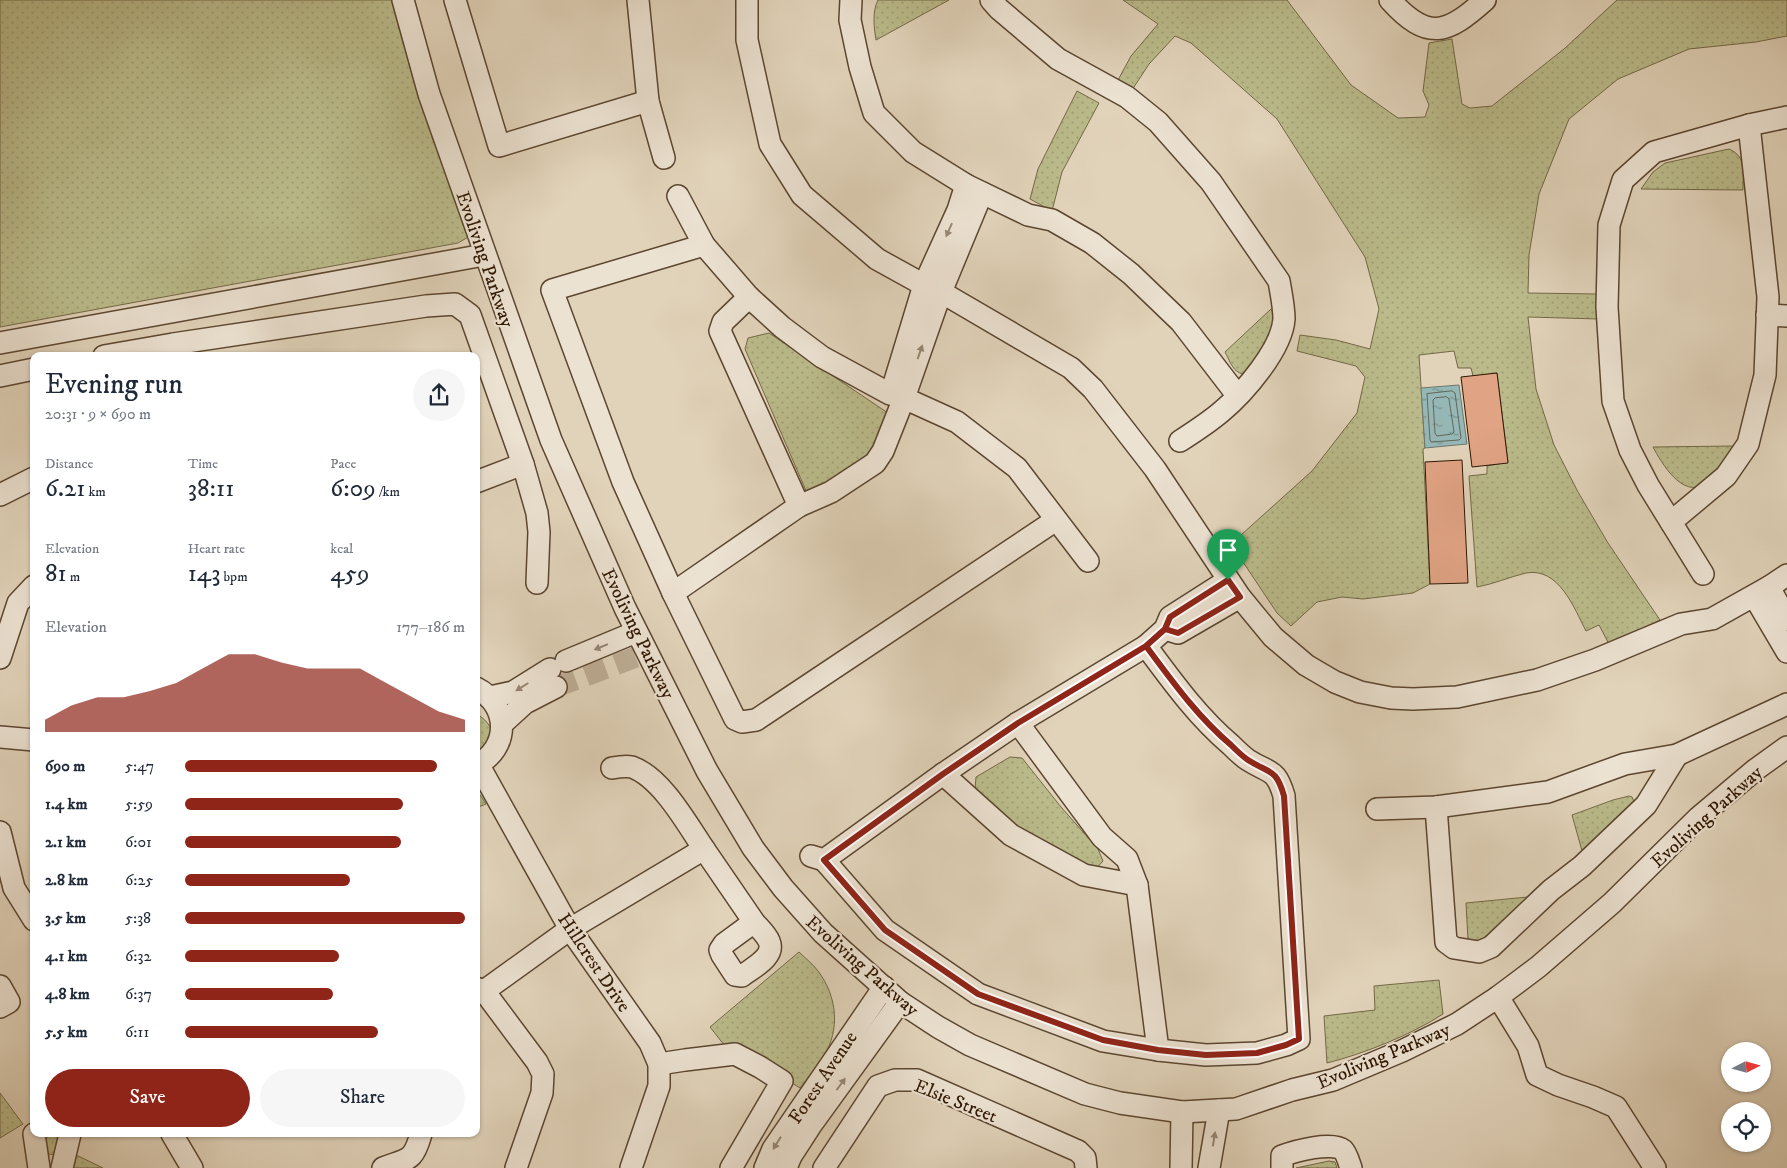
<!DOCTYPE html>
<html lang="en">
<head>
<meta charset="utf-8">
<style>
	:root { --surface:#fff; --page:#f6f6f7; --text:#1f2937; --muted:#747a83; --accent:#8f2418 }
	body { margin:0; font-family:"IM FELL DW Pica",serif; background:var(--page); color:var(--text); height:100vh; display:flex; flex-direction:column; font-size:19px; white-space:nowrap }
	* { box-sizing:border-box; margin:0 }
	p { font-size:16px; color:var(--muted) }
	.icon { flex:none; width:28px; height:28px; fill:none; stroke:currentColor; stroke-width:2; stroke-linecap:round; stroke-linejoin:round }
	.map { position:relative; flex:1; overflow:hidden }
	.side { position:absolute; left:30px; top:352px; width:450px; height:785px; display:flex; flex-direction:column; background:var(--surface); border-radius:10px; box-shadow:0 1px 4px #0004 }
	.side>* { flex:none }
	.needle { width:32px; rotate:84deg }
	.buttons { position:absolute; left:1721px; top:1042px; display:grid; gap:10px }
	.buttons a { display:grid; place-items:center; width:50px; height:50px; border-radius:50%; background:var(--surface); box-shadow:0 1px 4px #0004; font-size:25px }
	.pin { position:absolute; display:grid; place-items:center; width:42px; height:42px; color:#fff; margin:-51px -21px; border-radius:50% 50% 50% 0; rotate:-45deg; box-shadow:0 0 5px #0007 }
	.pin .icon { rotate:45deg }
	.round { display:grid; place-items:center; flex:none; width:52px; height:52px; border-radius:26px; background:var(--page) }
	.summary { display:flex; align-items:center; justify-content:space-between; height:85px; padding:0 15px }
	h1 { font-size:28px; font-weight:600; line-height:38px }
	.figures { display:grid; grid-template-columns:repeat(3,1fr); gap:8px; height:85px; padding:5px 15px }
	.figures div { display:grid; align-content:center }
	.figures b { font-size:25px; font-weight:600 }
	.figures small { font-size:14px; font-weight:400 }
	.figures p { font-size:14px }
	.chart { height:140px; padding:10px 15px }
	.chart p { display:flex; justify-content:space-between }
	.chart svg { width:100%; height:90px; margin-top:5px; fill:var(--accent); opacity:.7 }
	.primary-button { display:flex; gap:10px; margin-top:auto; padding:10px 15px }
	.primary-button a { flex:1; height:58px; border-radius:30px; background:var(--accent); color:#fff; font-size:20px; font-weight:600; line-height:58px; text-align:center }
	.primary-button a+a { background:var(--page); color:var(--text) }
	ul { padding:0 15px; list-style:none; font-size:16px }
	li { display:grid; grid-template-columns:80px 60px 1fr; align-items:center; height:38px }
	li i { height:12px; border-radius:6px; background:var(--accent) }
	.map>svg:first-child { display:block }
	.grass { fill:url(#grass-dots); stroke:#746846 }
	.water { fill:url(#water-ripples); stroke:#6c776d }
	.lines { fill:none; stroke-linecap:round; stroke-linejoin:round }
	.shore { stroke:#62675c; stroke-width:1 }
	.building { fill:#e0a384; stroke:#2f1702 }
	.minor-tunnel { stroke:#bdad95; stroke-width:21; stroke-dasharray:21 11; stroke-linecap:butt }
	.minor-casing { stroke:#5c4630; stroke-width:24 }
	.minor { stroke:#ece2d2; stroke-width:21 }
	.oneway { fill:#978774 }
	.route-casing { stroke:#fff; stroke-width:10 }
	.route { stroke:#8f2418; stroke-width:6 }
	.labels { text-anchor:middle; stroke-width:4.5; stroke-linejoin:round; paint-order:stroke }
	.street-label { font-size:19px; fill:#2f1702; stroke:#ece2d2 }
</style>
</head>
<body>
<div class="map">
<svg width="1787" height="1168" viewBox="0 0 1787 1168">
	<defs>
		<pattern id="grass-dots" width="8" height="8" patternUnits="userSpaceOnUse" patternTransform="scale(1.25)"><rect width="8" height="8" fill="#baba8a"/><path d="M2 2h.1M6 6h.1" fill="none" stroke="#a09f75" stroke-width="1.8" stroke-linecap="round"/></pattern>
		<pattern id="water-ripples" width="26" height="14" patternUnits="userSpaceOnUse" patternTransform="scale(1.25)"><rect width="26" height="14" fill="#95b7b5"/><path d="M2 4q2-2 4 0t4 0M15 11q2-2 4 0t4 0" fill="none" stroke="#7a9491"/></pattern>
	</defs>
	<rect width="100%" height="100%" fill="#e1d3ba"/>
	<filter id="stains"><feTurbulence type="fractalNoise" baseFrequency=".004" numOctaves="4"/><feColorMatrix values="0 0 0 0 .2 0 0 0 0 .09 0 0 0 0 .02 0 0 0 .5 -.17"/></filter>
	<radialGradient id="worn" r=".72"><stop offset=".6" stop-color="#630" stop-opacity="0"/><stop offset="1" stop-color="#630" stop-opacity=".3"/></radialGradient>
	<g class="grass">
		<path d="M0,0H394L432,137L470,236L458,243L0,327Z"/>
		<path d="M878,0H949L876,40C874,27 872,12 878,0Z"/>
		<path d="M1123,0H1287L1351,85L1398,118L1425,117L1429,105L1423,91L1429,43L1452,39L1462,104L1470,108L1492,106L1564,49L1617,0H1787V36L1756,42L1689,49L1618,79L1569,119L1539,194L1529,255L1528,293L1598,294L1599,319L1528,317L1536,389L1554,445L1578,492L1608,543L1660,620L1609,644L1599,625L1586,631C1574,608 1559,567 1526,573C1509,577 1494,584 1477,587L1469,476L1487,474V466L1508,462L1497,373L1473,376L1471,368H1458L1454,351L1419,355L1425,448L1423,449L1430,584L1413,593L1363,599L1342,597L1317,602L1291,626L1277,613L1231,544L1312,471L1357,413L1365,377L1356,366L1297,351L1300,335L1336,340L1370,349L1379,309L1365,257L1277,119L1191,43L1175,36L1149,64L1132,90L1117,82L1131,56L1158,24Z"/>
		<path d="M1077,91L1099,103L1062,172L1052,211L1030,199L1038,169Z"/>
		<path d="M1729,149C1747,157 1743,172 1743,190L1641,189L1653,172L1665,163Z"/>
		<path d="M1271,309L1275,318V331L1249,375C1233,374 1232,365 1225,352Z"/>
		<path d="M769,333L888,413L875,460L807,493L745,349L748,338Z"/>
		<path d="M1733,446C1727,457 1722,465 1713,475C1710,478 1708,482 1705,484C1682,499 1661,462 1653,447Z"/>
		<path d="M476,714C485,718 496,730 491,741C488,747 480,752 476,757Z"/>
		<path d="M1010,757L1022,758L1061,807L1098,849L1103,861L1094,871L1025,834L975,789L976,777Z"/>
		<path d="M476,789L486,804L476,808Z"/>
		<path d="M1629,796L1632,797L1635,804L1584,858L1572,815L1613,800Z"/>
		<path d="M1548,895L1490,944L1468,940L1466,903Z"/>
		<path d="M799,952C805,958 813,964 818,971C837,996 841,1030 823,1057C816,1068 808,1078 800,1088L763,1065L732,1055L710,1027Z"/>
		<path d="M1439,980L1443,1014C1411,1035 1363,1054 1327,1063L1324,1016L1375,1010L1374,986Z"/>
		<path d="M0,1093L23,1124L0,1138Z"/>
		<path d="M38,1134H64L60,1150L53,1155L46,1153Z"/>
		<path d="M74,1154L103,1168H70Z"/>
		<path d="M1329,1161L1335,1162L1337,1168H1296Z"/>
	</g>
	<path class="water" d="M1459,385L1467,444L1425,448L1421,388Z"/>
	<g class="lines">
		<g class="shore">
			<path d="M1452,391L1455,393L1461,438L1459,440L1431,442L1430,440L1427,394Z"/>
			<path d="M1447,397L1449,399L1454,432L1452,434L1437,436L1435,433L1433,400L1435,398Z"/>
		</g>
	</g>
	<g class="building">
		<path d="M1497,373L1508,463L1472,467L1461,377Z"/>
		<path d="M1462,460L1468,583L1430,584L1425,462Z"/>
	</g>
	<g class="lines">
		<path class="minor-tunnel" d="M556,687L647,653"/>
		<g class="minor-casing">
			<g id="minor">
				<path d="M403,0L429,94L551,440L625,608L707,771L753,848L783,888L823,933L900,1002L938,1027L970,1045L1085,1094L1120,1103L1182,1112L1236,1109L1292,1090L1333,1080L1402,1051L1457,1024L1498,997L1538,967L1612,903L1698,818L1755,770L1787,747"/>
				<path d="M455,0L499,146L648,101"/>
				<path d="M638,0L648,101L664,158"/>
				<path d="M747,0V40L770,144L802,195L877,259L924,285L941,292L1071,368L1093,389L1155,469L1240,597L1273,637L1306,665L1335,682L1360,692L1391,698L1413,699L1457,697L1537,680L1595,660L1681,624L1712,619L1769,587L1787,575"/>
				<path d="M851,0L850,20L860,67L874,113L913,152L966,185L1028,215L1052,220L1092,243L1131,274L1181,322L1237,395"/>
				<path d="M991,0L999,9L1058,59L1127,97L1158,122L1211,182L1279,281C1281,293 1284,306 1284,319C1282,349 1244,393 1221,412C1208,423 1194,432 1180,441"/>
				<path d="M1390,0C1428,42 1447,34 1485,0"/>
				<path d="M678,196L704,245L749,297L782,327L822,357L890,394L904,398L957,422L1017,468L1088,561"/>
				<path d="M704,245L552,290L623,482L673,593L735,719L742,722L756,720L1056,520"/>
				<path d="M749,297L723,322L720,331L799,506"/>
				<path d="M1767,315L1787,316"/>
				<path d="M0,343L484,255"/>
				<path d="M104,356L173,344L426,306L455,304L470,315L523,464L476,482"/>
				<path d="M0,376L34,369"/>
				<path d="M894,384L924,285L958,210L966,185"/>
				<path d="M523,464L537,513L539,532L537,583"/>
				<path d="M0,495L34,478"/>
				<path d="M1671,522L1726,476L1748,444L1765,375L1768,297L1749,125"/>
				<path d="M1703,574L1648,485L1630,450L1613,401L1607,307L1609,225L1623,180L1654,152L1749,125L1787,117"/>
				<path d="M1769,587L1787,620"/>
				<path d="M673,593L799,506L831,492L875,463L883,451L904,398L941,292L982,193"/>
				<path d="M1754,596L1787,652"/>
				<path d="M1165,629L1178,633L1240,597"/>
				<path d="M0,658L18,603L34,586"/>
				<path d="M566,661L636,632"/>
				<path d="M476,688C510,705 510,749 476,765"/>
				<path d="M490,697L513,692L550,669"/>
				<path d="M1018,723L1102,837L1127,859L1137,885L1158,1050"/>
				<path d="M502,724L525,703L556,687"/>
				<path d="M0,737L34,740"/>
				<path d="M478,764L570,929L650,1043L659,1064V1086L631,1168"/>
				<path d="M943,774L1011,835L1084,875L1137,885"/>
				<path d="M1436,807L1446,942L1454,948L1479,952L1491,947L1551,890L1582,866L1646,805L1677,755"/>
				<path d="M1377,809L1436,807L1548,792L1625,764L1677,755L1787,704"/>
				<path d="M0,832L14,888L34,920"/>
				<path d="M704,849L754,922L724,944L720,950L722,955L735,975L742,976C752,968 776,957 769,941C766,934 758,927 754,922"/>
				<path d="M811,856L824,860L943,774L1018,723L1146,646L1165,629L1170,617L1228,580"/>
				<path d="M824,860L885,930L978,994L1103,1041L1158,1050L1206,1055L1257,1053L1286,1045L1299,1039L1284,796C1276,768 1270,774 1248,760C1242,756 1236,750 1231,745C1197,716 1172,681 1146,646"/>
				<path d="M0,986L9,1002L0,1007"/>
				<path d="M476,988L484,991L570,929L704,849C687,824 662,778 632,767C626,766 618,767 612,768"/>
				<path d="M484,991L537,1062L543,1074L542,1093L516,1168"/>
				<path d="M1498,997L1528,1046L1537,1075L1558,1085L1593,1097L1616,1107L1655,1168"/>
				<path d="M659,1064L685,1060L735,1054L760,1067L782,1081L731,1168"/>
				<path d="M34,1134L39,1168"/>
				<path d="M172,1134L192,1168"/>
				<path d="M62,1168L70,1134"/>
				<path d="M383,1168C409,1158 413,1162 421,1134"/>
				<path d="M765,1168L773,1149L884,987"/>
				<path d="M786,1168L791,1156L811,1125L900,1002"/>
				<path d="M824,1168L878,1086L895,1080H917L1078,1151L1085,1158L1086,1168"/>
				<path d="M1181,1168L1182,1112"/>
				<path d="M1209,1168L1219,1110"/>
				<path d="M1282,1168V1156C1295,1151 1332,1141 1343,1150C1347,1154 1349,1163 1351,1168"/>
			</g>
		</g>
		<use href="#minor" class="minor"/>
	</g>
	<defs><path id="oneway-solid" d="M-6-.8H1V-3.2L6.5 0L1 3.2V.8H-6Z" transform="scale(1.25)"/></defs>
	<g class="oneway">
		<use href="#oneway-solid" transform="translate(949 230) rotate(114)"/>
		<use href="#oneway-solid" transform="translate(920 352) rotate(-71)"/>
		<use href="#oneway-solid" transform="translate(601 647) rotate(158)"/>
		<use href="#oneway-solid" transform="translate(522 687) rotate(148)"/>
		<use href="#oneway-solid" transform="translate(841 1084) rotate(-54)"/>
		<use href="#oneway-solid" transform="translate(1214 1139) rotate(-81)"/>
		<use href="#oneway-solid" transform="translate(777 1143) rotate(122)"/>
	</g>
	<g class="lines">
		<g class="route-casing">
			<path id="route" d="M1228,580L1170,617L1165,629L1146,646L1018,723L943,774L824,860L885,930L978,994L1103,1040L1158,1050L1206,1055L1257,1053L1286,1045L1299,1039L1284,796C1276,768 1270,774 1248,760C1242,756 1236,750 1231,745C1197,716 1172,681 1146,646L1165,629L1178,633L1240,597L1228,580"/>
		</g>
		<use href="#route" class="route"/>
	</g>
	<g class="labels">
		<g class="street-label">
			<text transform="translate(486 259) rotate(71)" y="7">Evoliving Parkway</text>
			<text transform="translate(639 633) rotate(64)" y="7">Evoliving Parkway</text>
			<text transform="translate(1706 816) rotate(-42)" y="7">Evoliving Parkway</text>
			<text transform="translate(595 962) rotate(56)" y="7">Hillcrest Drive</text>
			<text transform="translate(863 965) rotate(41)" y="7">Evoliving Parkway</text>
			<text transform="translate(1383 1055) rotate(-23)" y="7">Evoliving Parkway</text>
			<text transform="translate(822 1077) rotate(-56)" y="7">Forest Avenue</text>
			<text transform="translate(956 1100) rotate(22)" y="7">Elsie Street</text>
		</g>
	</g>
	<rect width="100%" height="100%" filter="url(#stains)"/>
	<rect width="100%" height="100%" fill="url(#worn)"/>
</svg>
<div class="buttons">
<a><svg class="needle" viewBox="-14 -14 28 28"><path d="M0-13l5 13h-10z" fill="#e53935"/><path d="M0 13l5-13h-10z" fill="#747a83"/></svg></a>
<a><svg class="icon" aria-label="locate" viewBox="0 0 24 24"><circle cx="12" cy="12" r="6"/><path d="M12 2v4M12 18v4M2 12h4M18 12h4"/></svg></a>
</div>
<div class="pin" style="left:1228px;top:580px;background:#1e9e55"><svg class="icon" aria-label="arrive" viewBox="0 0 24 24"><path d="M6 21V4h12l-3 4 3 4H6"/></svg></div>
<section class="side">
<div class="summary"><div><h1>Evening run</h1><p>20:31 · 9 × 690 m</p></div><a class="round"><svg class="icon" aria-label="share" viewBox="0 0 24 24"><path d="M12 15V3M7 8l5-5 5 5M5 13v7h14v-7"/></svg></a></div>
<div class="figures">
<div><p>Distance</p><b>6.21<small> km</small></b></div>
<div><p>Time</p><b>38:11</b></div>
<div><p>Pace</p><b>6:09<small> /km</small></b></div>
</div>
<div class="figures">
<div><p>Elevation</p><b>81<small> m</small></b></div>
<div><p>Heart rate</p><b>143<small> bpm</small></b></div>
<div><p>kcal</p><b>459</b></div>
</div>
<div class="chart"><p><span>Elevation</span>177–186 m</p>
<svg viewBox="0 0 160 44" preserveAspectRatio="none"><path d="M0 44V38L10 31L20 27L30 27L40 24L50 20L60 13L70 6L80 6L90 10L100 13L110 13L120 13L130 20L140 27L150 34L160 38V44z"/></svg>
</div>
<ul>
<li><b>690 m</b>5:47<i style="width:90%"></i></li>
<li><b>1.4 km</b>5:59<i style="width:78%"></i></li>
<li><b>2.1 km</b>6:01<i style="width:77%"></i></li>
<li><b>2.8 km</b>6:25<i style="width:59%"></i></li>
<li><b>3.5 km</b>5:38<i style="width:100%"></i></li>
<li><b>4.1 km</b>6:32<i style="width:55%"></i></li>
<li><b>4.8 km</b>6:37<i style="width:53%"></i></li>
<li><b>5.5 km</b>6:11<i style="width:69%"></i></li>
</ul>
<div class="primary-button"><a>Save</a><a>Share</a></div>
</section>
</div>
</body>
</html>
